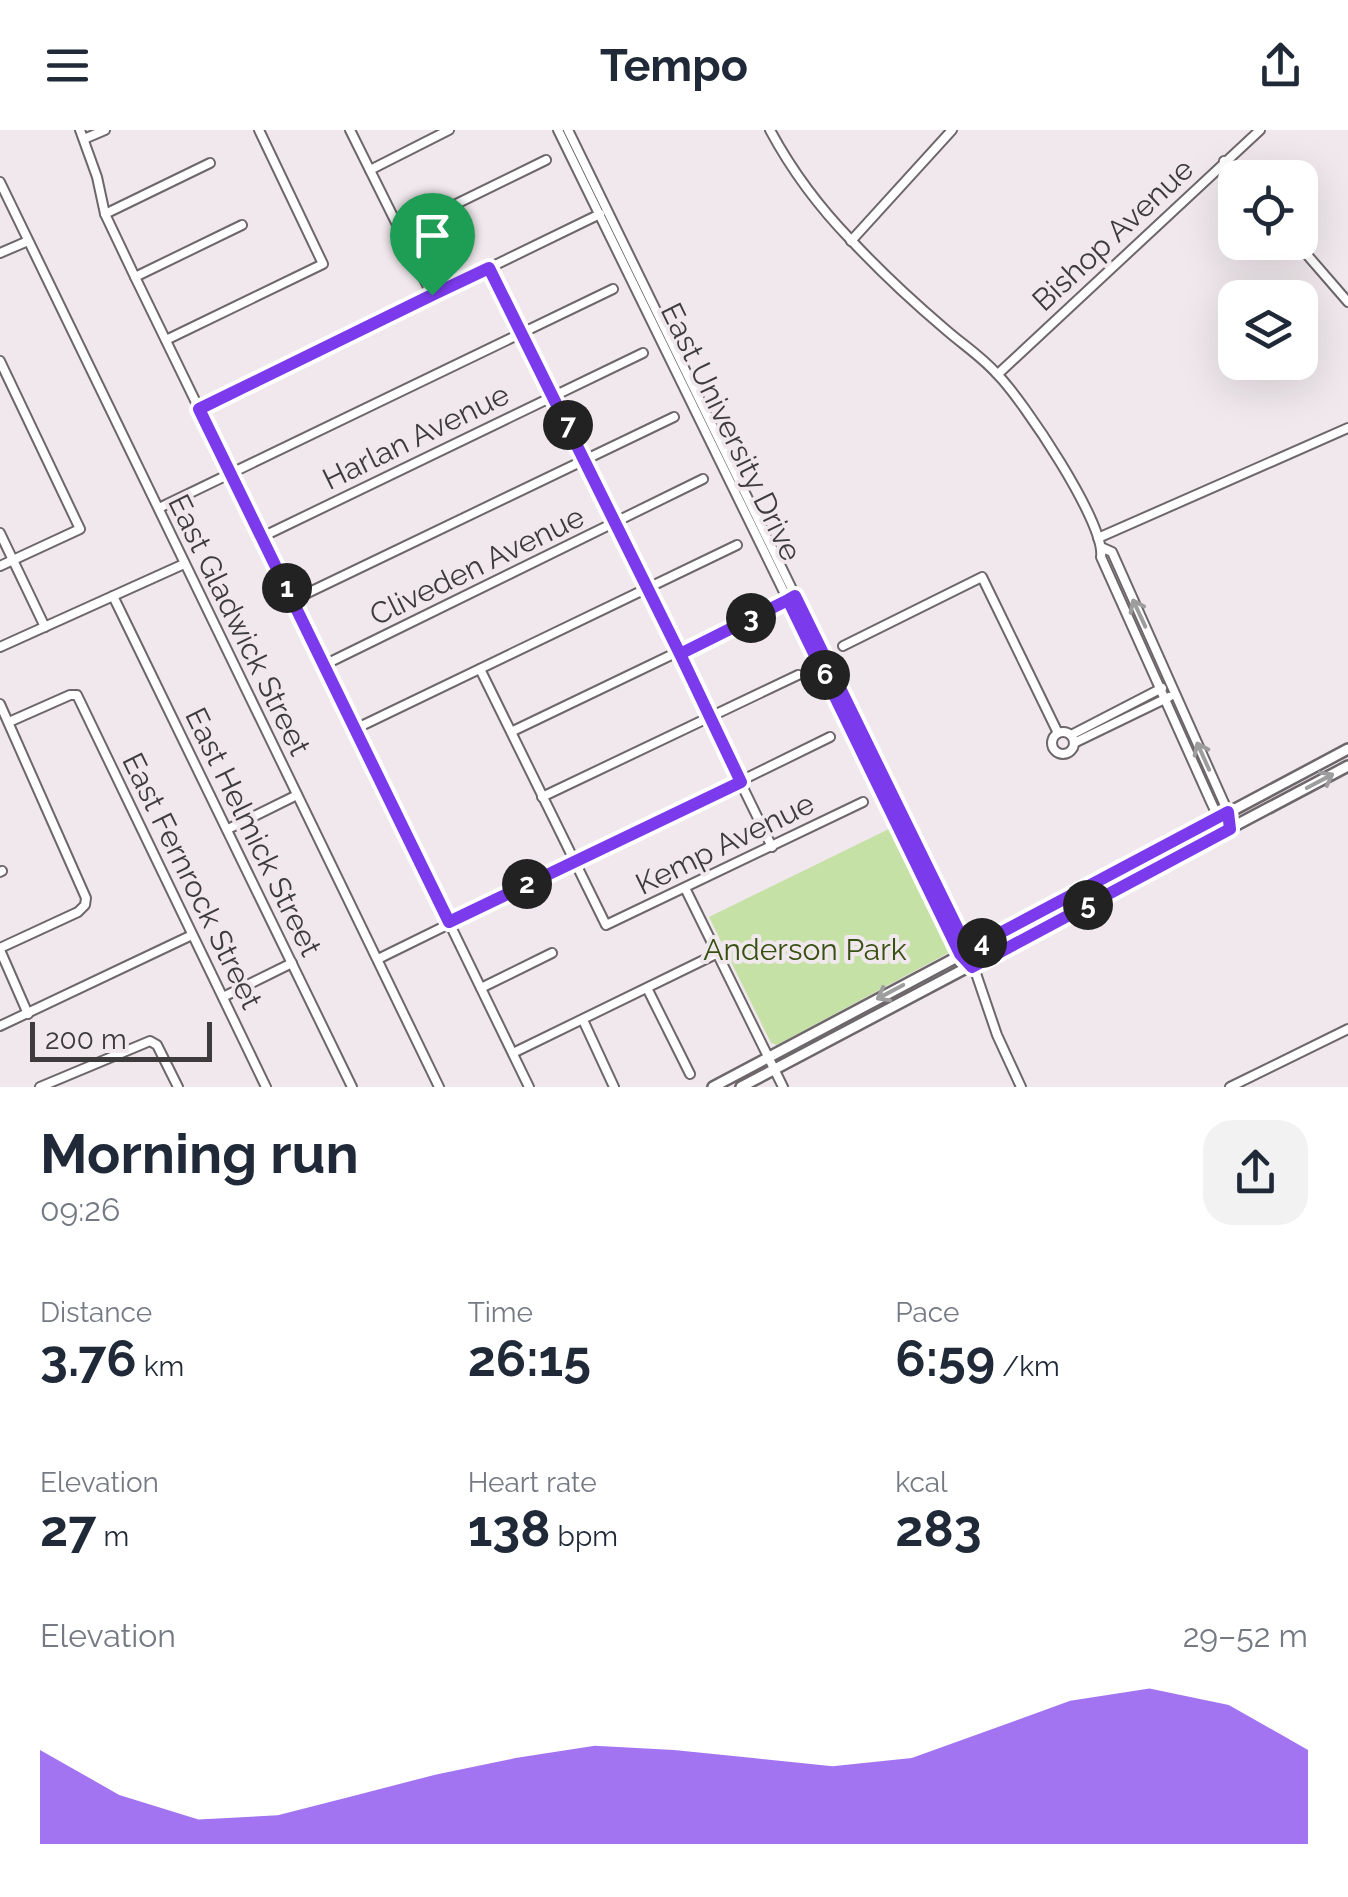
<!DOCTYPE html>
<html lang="en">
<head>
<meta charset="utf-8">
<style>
	:root { --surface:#fff; --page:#f2f2f3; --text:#1f2937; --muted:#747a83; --accent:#7c3aed }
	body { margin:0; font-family:Raleway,sans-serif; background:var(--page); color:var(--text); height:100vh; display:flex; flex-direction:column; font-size:38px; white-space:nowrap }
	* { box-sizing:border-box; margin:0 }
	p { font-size:32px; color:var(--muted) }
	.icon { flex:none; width:55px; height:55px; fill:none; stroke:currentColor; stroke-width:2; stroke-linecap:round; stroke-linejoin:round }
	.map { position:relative; height:957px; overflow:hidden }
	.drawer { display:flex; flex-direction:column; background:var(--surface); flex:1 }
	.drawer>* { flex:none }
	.buttons { position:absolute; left:1218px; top:30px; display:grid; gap:20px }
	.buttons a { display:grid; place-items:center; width:100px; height:100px; border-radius:20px; background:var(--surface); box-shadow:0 10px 40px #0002; font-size:50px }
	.scale { position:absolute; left:30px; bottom:25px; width:182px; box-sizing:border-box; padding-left:10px; border:5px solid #3e3b3d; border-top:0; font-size:28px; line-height:35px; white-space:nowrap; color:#3e3b3d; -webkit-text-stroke:8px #f0e8ec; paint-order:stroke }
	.pin { position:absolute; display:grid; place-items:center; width:85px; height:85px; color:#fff; margin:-102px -42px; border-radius:50% 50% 50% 0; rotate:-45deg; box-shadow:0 0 10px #0007 }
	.pin .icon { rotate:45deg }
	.km { position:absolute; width:50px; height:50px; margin:-25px; border-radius:50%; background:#222; color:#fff; font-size:28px; line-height:50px; text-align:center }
	.round { display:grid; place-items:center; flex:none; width:105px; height:105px; border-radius:30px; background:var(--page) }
	.summary { display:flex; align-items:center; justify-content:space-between; height:170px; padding:0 40px }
	h1 { font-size:55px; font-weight:700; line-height:75px }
	.figures { display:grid; grid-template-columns:repeat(3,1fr); gap:15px; height:170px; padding:10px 40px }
	.figures div { display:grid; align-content:center }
	.figures b { font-size:50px; font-weight:700 }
	.figures small { font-size:28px; font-weight:400 }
	.figures p { font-size:28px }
	.chart { height:280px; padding:20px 40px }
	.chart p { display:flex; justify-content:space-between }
	.chart svg { width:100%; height:180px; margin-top:10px; fill:var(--accent); opacity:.7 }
	header { display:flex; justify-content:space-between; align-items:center; height:130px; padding:0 40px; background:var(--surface); font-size:45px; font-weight:700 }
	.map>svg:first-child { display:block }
	.green { fill:#c5e1a6 }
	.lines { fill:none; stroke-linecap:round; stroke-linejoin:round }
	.minor-casing { stroke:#6d666a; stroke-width:12 }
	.major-casing { stroke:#6d666a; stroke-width:14 }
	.minor { stroke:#fff; stroke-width:8 }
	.major { stroke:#fff; stroke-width:9 }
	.oneway { stroke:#9e9d9e }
	.route-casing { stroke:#fff; stroke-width:20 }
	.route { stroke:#7c3aed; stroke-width:12 }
	.labels { text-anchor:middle; stroke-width:8; stroke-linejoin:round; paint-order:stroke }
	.street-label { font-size:30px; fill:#3e3b3d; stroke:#f0e8ec }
	.park-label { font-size:30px; fill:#385113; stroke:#f0e8ec }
</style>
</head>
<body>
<header><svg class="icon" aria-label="menu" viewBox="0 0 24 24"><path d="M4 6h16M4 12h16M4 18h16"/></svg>Tempo<svg class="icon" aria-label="share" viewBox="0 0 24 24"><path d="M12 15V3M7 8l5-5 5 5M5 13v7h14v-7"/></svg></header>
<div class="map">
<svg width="1348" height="957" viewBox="0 0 1348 957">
	<rect width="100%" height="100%" fill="#f0e8ec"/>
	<path class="green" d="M891,698L948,814V823L777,915L771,913L709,787Z"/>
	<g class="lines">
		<g class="minor-casing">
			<g id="minor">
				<path d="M80,0L97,47L105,84L135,147L529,957"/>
				<path d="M350,0L432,165"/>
				<path d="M558,0L962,826"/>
				<path d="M568,0L968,820L997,905L1021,957"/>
				<path d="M770,0C792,41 819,77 851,110C881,142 912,171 945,199C962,214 982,227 997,244C1023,270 1106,394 1101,427L1211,672L1218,687L1230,699"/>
				<path d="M84,9L105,0"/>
				<path d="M1224,31L1239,48"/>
				<path d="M370,40L449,0"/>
				<path d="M0,52L439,957"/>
				<path d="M105,84L210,33"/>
				<path d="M401,101L546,30"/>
				<path d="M851,111L952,0"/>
				<path d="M1296,112L1348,172"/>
				<path d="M0,123L28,111"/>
				<path d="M489,138L772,717"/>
				<path d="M135,147L242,95"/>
				<path d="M166,210L323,134L259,0"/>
				<path d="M0,231L80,399L0,436"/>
				<path d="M998,244L1260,0"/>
				<path d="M199,279L600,84"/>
				<path d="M159,378L613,159"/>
				<path d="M0,403L45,497"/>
				<path d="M262,407L643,223"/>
				<path d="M1098,408L1348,298"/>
				<path d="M1103,418L1112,422L1228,682L1230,699"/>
				<path d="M113,466L352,957"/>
				<path d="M293,470L674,287"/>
				<path d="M843,516L982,447L1058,603"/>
				<path d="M0,517L184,434"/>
				<path d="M324,535L703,349"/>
				<path d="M480,539L606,795L863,672"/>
				<path d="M0,574L86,768L85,775L78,782L0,818"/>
				<path d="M9,592L70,565H77L266,957"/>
				<path d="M355,599L737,415"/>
				<path d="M513,601L788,469"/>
				<circle cx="1063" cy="613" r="11"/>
				<path d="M1071,605L1162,558"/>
				<path d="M1074,613L1169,567"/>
				<path d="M542,667L798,545"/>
				<path d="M228,699L297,665"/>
				<path d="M0,742L2,741"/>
				<path d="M686,760L783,957"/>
				<path d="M0,820L28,884"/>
				<path d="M378,829L830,607"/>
				<path d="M481,858L552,823"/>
				<path d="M647,858L690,944"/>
				<path d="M223,867L292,833"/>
				<path d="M583,890L614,957"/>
				<path d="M0,896L192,805"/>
				<path d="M513,923L716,824"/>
				<path d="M40,957L150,911L157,915L178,957"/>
				<path d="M1230,957L1348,899"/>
			</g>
		</g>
		<g class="major-casing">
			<g id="major">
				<path d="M713,957L1348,619"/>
				<path d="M741,957L1348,636"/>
			</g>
		</g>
		<use href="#minor" class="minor"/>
		<use href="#major" class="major"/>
	</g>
	<defs><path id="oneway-shaft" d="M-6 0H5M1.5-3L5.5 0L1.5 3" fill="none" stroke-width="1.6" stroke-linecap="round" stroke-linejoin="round" transform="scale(2.5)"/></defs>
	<g class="oneway">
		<use href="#oneway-shaft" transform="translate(1139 483) rotate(-115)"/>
		<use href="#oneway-shaft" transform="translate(1203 626) rotate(-114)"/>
		<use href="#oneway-shaft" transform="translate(1320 651) rotate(-28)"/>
		<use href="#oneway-shaft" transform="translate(890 862) rotate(152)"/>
	</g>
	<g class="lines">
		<g class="route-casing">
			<path id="route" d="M432,165L199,279L449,792L741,652L680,524L788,470L795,466L968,820L1228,682L1230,699L972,837L960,824L788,470L680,524L489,138L432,165"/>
		</g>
		<use href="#route" class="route"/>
	</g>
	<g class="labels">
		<g class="street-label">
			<text transform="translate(1113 105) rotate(-43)" y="10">Bishop Avenue</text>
			<text transform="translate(731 302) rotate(64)" y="10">East University Drive</text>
			<text transform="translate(416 307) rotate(-26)" y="10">Harlan Avenue</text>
			<text transform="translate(477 436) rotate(-26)" y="10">Cliveden Avenue</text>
			<text transform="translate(239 495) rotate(64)" y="10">East Gladwick Street</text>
			<text transform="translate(253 702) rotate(64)" y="10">East Helmick Street</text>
			<text transform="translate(725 714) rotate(-26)" y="10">Kemp Avenue</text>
			<text transform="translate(192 751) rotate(64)" y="10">East Fernrock Street</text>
		</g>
		<g class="park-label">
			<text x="805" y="830">Anderson Park</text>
		</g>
	</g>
</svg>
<div class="buttons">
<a><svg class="icon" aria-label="locate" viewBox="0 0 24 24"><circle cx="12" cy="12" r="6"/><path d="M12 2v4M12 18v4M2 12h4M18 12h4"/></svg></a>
<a><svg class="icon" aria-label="layers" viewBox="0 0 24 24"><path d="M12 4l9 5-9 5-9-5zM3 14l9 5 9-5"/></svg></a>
</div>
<div class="scale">200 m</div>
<div class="pin" style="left:432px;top:165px;background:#1e9e55"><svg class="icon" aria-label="arrive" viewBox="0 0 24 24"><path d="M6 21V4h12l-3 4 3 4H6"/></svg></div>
<b class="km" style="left:287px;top:458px">1</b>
<b class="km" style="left:527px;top:754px">2</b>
<b class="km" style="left:751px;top:488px">3</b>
<b class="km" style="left:982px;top:813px">4</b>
<b class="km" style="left:1088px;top:775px">5</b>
<b class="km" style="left:825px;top:545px">6</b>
<b class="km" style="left:568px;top:295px">7</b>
</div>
<section class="drawer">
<div class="summary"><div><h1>Morning run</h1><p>09:26</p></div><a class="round"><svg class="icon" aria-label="share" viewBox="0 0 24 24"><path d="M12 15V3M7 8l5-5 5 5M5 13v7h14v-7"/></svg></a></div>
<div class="figures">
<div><p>Distance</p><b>3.76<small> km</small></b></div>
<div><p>Time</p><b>26:15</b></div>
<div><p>Pace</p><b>6:59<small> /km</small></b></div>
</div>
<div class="figures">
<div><p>Elevation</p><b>27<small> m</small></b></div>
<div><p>Heart rate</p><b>138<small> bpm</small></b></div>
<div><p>kcal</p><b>283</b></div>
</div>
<div class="chart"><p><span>Elevation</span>29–52 m</p>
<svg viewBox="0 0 160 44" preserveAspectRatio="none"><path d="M0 44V21L10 32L20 38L30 37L40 32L50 27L60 23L70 20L80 21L90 23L100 25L110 23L120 16L130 9L140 6L150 10L160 21V44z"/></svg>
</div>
</section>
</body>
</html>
